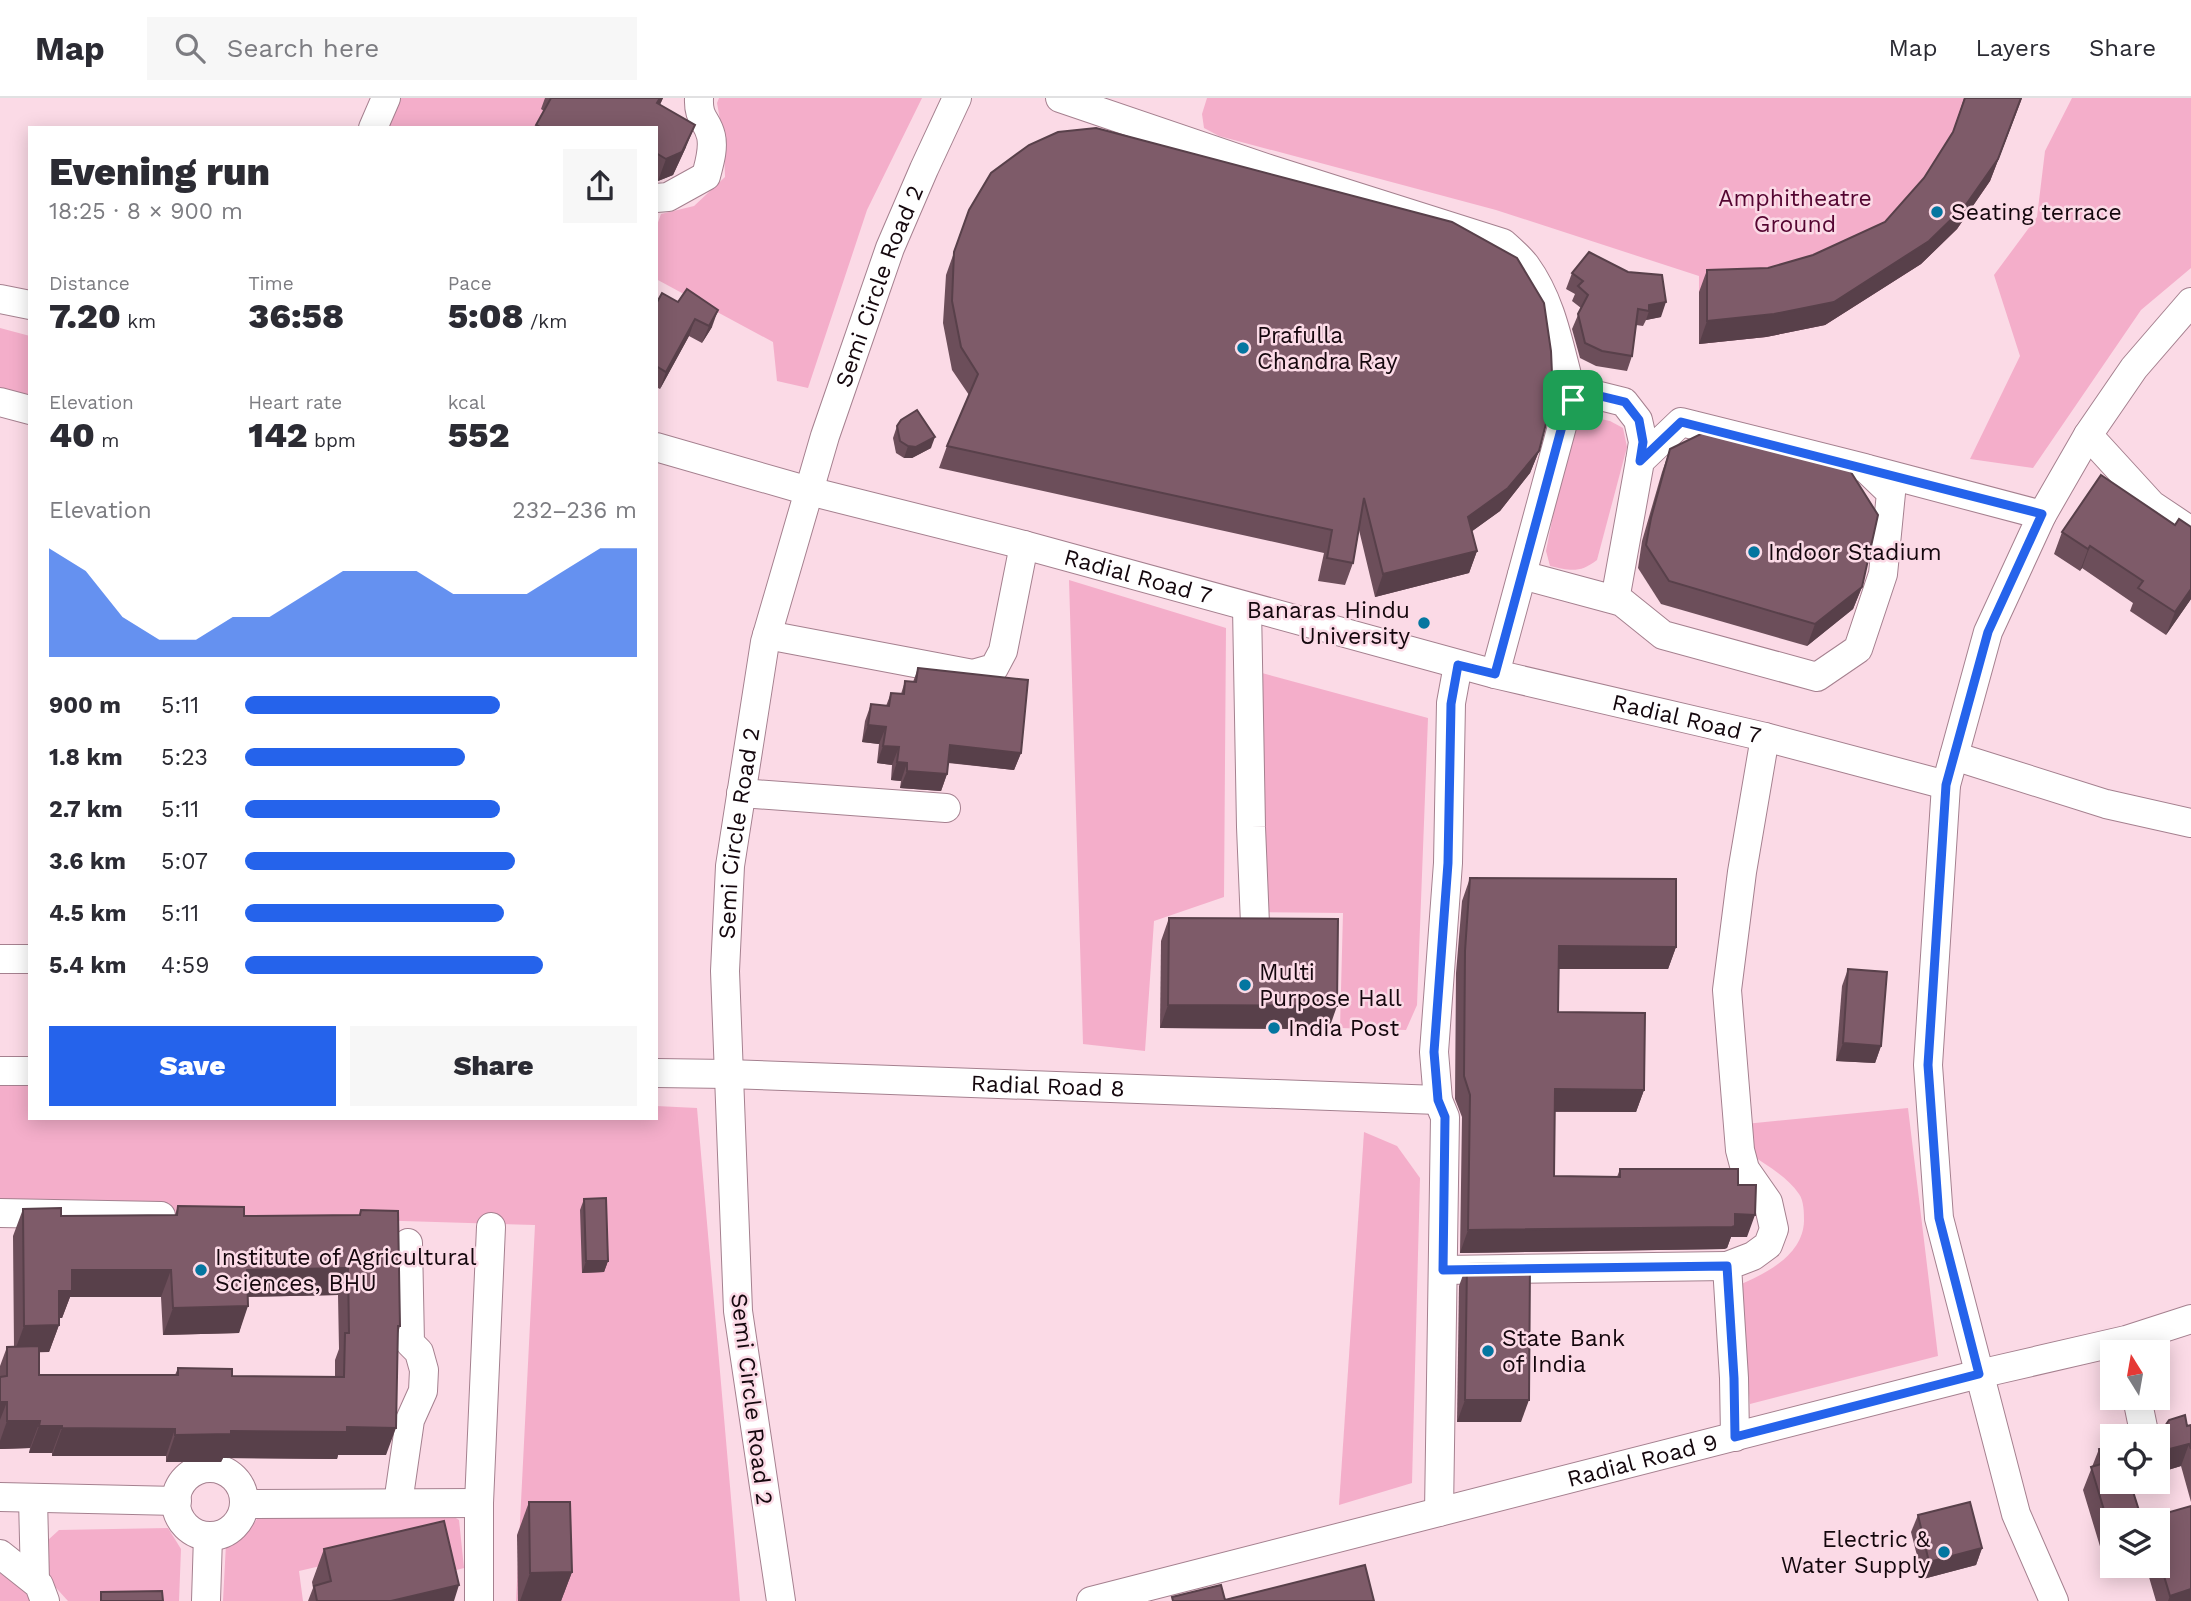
<!DOCTYPE html>
<html lang="en">
<head>
<meta charset="utf-8">
<style>
	:root { --surface:#fff; --page:#f7f7f7; --text:#2b2b33; --muted:#7c7c81; --line:#e1e1e2; --accent:#2563eb }
	body { margin:0; font-family:"Work Sans",sans-serif; background:var(--page); color:var(--text); height:100vh; display:flex; flex-direction:column; font-size:26px; white-space:nowrap }
	* { box-sizing:border-box; margin:0 }
	p { font-size:23px; color:var(--muted) }
	.icon { flex:none; width:38px; height:38px; fill:none; stroke:currentColor; stroke-width:2; stroke-linecap:round; stroke-linejoin:round }
	.map { position:relative; flex:1; overflow:hidden }
	.details { position:absolute; left:28px; top:28px; width:630px; height:994px; display:flex; flex-direction:column; background:var(--surface); border-radius:0px; box-shadow:0 4px 18px #0003 }
	.details>* { flex:none }
	.needle { width:46px; rotate:349deg }
	.tools { position:absolute; left:2100px; top:1242px; display:grid; gap:14px }
	.tools a { display:grid; place-items:center; width:70px; height:70px; border-radius:0px; background:var(--surface); box-shadow:0 4px 18px #0003; font-size:35px }
	.pin { position:absolute; display:grid; place-items:center; width:60px; height:60px; color:#fff; margin:-30px; border-radius:14px; box-shadow:0 4px 10px #0006 }
	.round { display:grid; place-items:center; flex:none; width:74px; height:74px; border-radius:0px; background:var(--page) }
	.summary { display:flex; align-items:center; justify-content:space-between; height:119px; padding:0 21px }
	h1 { font-size:38px; font-weight:800; line-height:52px }
	.stats { display:grid; grid-template-columns:repeat(3,1fr); gap:10px; height:119px; padding:7px 21px }
	.stats div { display:grid; align-content:center }
	.stats b { font-size:35px; font-weight:800 }
	.stats small { font-size:19px; font-weight:400 }
	.stats p { font-size:19px }
	.chart { height:196px; padding:14px 21px }
	.chart p { display:flex; justify-content:space-between }
	.chart svg { width:100%; height:126px; margin-top:7px; fill:var(--accent); opacity:.7 }
	.cta { display:flex; gap:14px; margin-top:auto; padding:14px 21px }
	.cta a { flex:1; height:80px; border-radius:0px; background:var(--accent); color:#fff; font-size:28px; font-weight:800; line-height:80px; text-align:center }
	.cta a+a { background:var(--page); color:var(--text) }
	ul { padding:0 21px; list-style:none; font-size:23px }
	li { display:grid; grid-template-columns:112px 84px 1fr; align-items:center; height:52px }
	li i { height:18px; border-radius:9px; background:var(--accent) }
	header { display:flex; align-items:center; gap:42px; box-sizing:border-box; height:98px; padding:0 35px; background:var(--surface); border-bottom:2px solid var(--line) }
	header strong { font-size:33px }
	nav { display:flex; gap:38px; margin-inline-start:auto; font-size:24px }
	.search { width:490px; height:63px; background:var(--page); display:flex; align-items:center; gap:18px; box-sizing:border-box; padding:0 24px; border-radius:0px; color:var(--muted); font-size:26px }
	.map>svg:first-child { display:block }
	.green { fill:#f4aeca }
	.lines { fill:none; stroke-linecap:round; stroke-linejoin:round }
	.minor-casing { stroke:#a5808f; stroke-width:30 }
	.minor { stroke:#fff; stroke-width:28 }
	.wall { fill:#6c4e5a; fill-rule:evenodd }
	.shaded-wall { fill:#58404a }
	.building { fill:#7e5b69; stroke:#58404a; stroke-width:2 }
	.route-casing { stroke:#fff; stroke-width:14 }
	.route { stroke:#2563eb; stroke-width:9 }
	.poi-dot { fill:#0476a0; stroke:#fbdae6; stroke-width:2.5 }
	.labels { text-anchor:middle; stroke-width:5; stroke-linejoin:round; paint-order:stroke }
	.park-label { font-size:23px; fill:#540531; stroke:#fbdae6 }
	.poi-label { font-size:23px; fill:#14070d; stroke:#fbdae6; text-anchor:start }
	.street-label { font-size:23px; fill:#14070d; stroke:#fbdae6 }
</style>
</head>
<body>
<header>
<strong>Map</strong>
<div class="search"><svg class="icon" aria-label="search" viewBox="0 0 24 24"><circle cx="10" cy="10" r="6"/><path d="M15 15l6 6"/></svg>Search here</div>
<nav><a>Map</a><a>Layers</a><a>Share</a></nav>
</header>
<div class="map">
<svg width="2191" height="1503" viewBox="0 0 2191 1503">
	<rect width="100%" height="100%" fill="#fbdae6"/>
	<g class="green">
		<path d="M395,0H548L547,15L539,30H380Z"/>
		<path d="M719,0H922L867,112L808,290L777,283L773,244L656,181V130L661,116L694,108L725,79L724,44L717,5Z"/>
		<path d="M1207,0H2022L1990,83L1957,131L1921,166L1825,227L1766,239L1699,246V178L1496,112L1219,38L1204,30L1202,16Z"/>
		<path d="M2072,0H2191V170L2141,212L2033,370L1970,361L2020,258L1994,177L2037,119L2045,53Z"/>
		<path d="M0,230L30,238V300L0,292Z"/>
		<path d="M1591,319L1610,323L1623,330L1627,349L1597,462C1580,475 1571,473 1550,468L1546,453L1568,341L1578,325Z"/>
		<path d="M1069,482L1226,530L1224,799L1154,823L1145,953L1083,946Z"/>
		<path d="M1262,575L1428,620L1417,907L1406,932L1340,930L1343,815L1258,814Z"/>
		<path d="M0,976L30,978V1020H656V1008L697,1010L740,1503H516L535,1127L0,1111Z"/>
		<path d="M1908,1010L1938,1258L1750,1306L1739,1187C1767,1175 1803,1157 1804,1123C1804,1115 1804,1103 1799,1096C1788,1079 1766,1067 1749,1055L1745,1026Z"/>
		<path d="M1364,1034L1397,1048L1420,1080L1412,1385L1339,1407Z"/>
		<path d="M451,1417L459,1422L464,1470L445,1475L428,1443L299,1473L303,1503H223L226,1446L246,1436L259,1418Z"/>
		<path d="M168,1430L181,1451L179,1503H68L48,1481L47,1443L59,1432Z"/>
		<path d="M0,1475L32,1499L33,1503H0Z"/>
	</g>
	<g class="lines">
		<g class="minor-casing">
			<g id="minor">
				<path d="M1060,0L1269,71L1503,145C1511,152 1520,160 1526,168C1555,208 1560,257 1574,302L1564,321L1495,576"/>
				<path d="M373,30L386,0"/>
				<path d="M656,100L668,99L706,78C709,66 714,51 711,38C707,21 698,22 699,0"/>
				<path d="M0,201L30,207"/>
				<path d="M1574,302L1596,297L1624,304L1638,322L1643,344L1640,363"/>
				<path d="M0,304L30,312"/>
				<path d="M2088,337L2152,407L2191,433"/>
				<path id="s1" d="M656,349L809,393L1024,447L1495,576L1765,639L1946,687"/>
				<path d="M1868,371L2042,417"/>
				<path d="M1522,477L1615,502L1622,504L1663,537L1817,579L1858,551L1883,476L1891,395L1865,370L1681,324L1640,363L1615,502"/>
				<path d="M1247,509L1251,729L1255,826"/>
				<path d="M767,537L973,576L994,570L1003,553L1024,447"/>
				<path d="M1954,658L2106,706L2191,725"/>
				<path d="M741,695L946,710"/>
				<path d="M0,861H30"/>
				<path d="M0,973H30"/>
				<path id="s2" d="M656,975L728,976L1438,1002"/>
				<path d="M0,1115L161,1118"/>
				<path d="M1443,1172L1727,1168"/>
				<path d="M2137,1300L2145,1339"/>
				<path d="M1735,1339L1734,1280L1727,1168L1753,1158L1768,1147L1774,1131L1768,1104L1745,1071L1740,1052L1727,892L1742,774L1765,639"/>
				<circle cx="210" cy="1404" r="34"/>
				<path d="M0,1399L177,1403"/>
				<path d="M33,1400L35,1483"/>
				<path d="M398,1405L410,1322L423,1293L424,1272L419,1254L410,1245L408,1145"/>
				<path d="M244,1406L479,1405"/>
				<path d="M1439,1414L1445,1019L1438,1002L1434,954L1448,765L1451,605L1458,567"/>
				<path d="M0,1456L39,1487L45,1503"/>
				<path d="M206,1503L208,1438"/>
				<path d="M479,1503V1405L491,1129"/>
				<path id="s3" d="M781,1503L738,1213L725,873L730,768L765,544L825,338L890,150L924,71L957,0"/>
				<path id="s4" d="M1091,1503L1979,1276L2126,1242L2191,1221"/>
				<path d="M2054,1503L2016,1416L1939,1120L1928,967L1946,687L1988,534L2042,417L2088,337L2134,270L2191,204"/>
			</g>
		</g>
		<use href="#minor" class="minor"/>
	</g>
	<g class="wall">
		<path d="M545,0H663L660,7L686,49L673,77L658,83L656,82V30H535L544,13L541,11Z"/>
		<path d="M1964,0H2022L1990,83L1957,131L1921,166L1825,227L1766,239L1699,246V194L1707,172L1768,170L1813,157L1885,124L1924,80L1953,35Z"/>
		<path d="M969,112L1539,353L1530,375L1500,413L1472,433L1477,453L1469,475L1375,499L1359,432L1353,465L1345,487L1318,483L1324,455L939,370L947,348L969,297L952,272L943,225L946,177Z"/>
		<path d="M1572,175L1661,219L1646,222L1643,228L1636,227L1632,258L1627,273L1596,268L1580,260L1572,231L1581,210L1572,203L1575,196L1566,191Z"/>
		<path d="M662,195L712,229L702,245L689,238L660,291L656,289V206Z"/>
		<path d="M897,328L931,350L912,360H904L896,355L893,340Z"/>
		<path d="M1670,351L1862,489L1853,511L1807,548L1661,506L1638,470L1642,443L1662,374Z"/>
		<path d="M2062,434L2191,501L2166,537L2130,513L2133,505L2082,470L2080,473L2054,456Z"/>
		<path d="M918,570L1021,655L1014,672L948,665L947,676L941,693L900,690L901,683L891,682L892,667L877,665L879,646L862,644L865,623L871,606L886,608L891,595L901,596L905,583L913,584Z"/>
		<path d="M1470,780L1676,849L1668,871H1559L1558,914L1644,992L1636,1014H1555L1554,1078L1617,1079L1620,1071L1738,1087L1747,1139H1731L1727,1150L1724,1151L1460,1155L1462,1019L1455,1001L1456,875L1462,803Z"/>
		<path d="M1169,820L1329,931L1160,930L1161,843Z"/>
		<path d="M1848,871L1881,948L1875,965L1836,963L1842,888Z"/>
		<path d="M584,1101L608,1163L604,1174L582,1175L580,1112Z"/>
		<path d="M178,1108L244,1118L359,1117L361,1112L400,1228L398,1235L386,1357H338L337,1361L223,1360L221,1364H166V1358H52V1355H29L30,1350L0,1351V1268L7,1249H14L13,1138L23,1111L61,1118L175,1117ZM338,1197L339,1251L335,1262V1279L232,1278L178,1270L175,1277H39V1254H49L59,1227V1220H62L70,1199H161L163,1237L239,1235L248,1199Z"/>
		<path d="M1467,1166L1521,1324H1457L1459,1188Z"/>
		<path d="M2185,1317L2187,1328L2191,1327V1404L2181,1368L2158,1375V1339H2112V1384H2130L2142,1422L2191,1408V1503H2156L2146,1469L2131,1473L2129,1468H2158V1423H2112V1462L2109,1454L2102,1455L2083,1392L2099,1351L2104,1350L2109,1338L2143,1329L2149,1332H2157L2165,1328L2169,1322Z"/>
		<path d="M529,1404L572,1474L561,1503H518L517,1437Z"/>
		<path d="M1918,1417L1982,1450L1976,1467L1923,1481L1911,1434Z"/>
		<path d="M324,1451L454,1503H308L313,1490L312,1484Z"/>
	</g>
	<g class="shaded-wall">
		<path d="M660,0H663L649,28L657,5Z"/>
		<path d="M2022,0L1990,83L1957,131L1921,166L1825,227L1766,239L1699,246L1707,223L1998,61Z"/>
		<path d="M695,27L686,49L673,77L658,83L666,61Z"/>
		<path d="M1666,204L1661,219L1646,222L1649,213V207Z"/>
		<path d="M718,212L712,229L702,245L709,228Z"/>
		<path d="M695,221L689,238L660,291L666,274Z"/>
		<path d="M935,339L931,350L912,360H904L908,348Z"/>
		<path d="M1539,353L1530,375L1500,413L1460,442L1468,419Z"/>
		<path d="M2090,448L2082,470L2080,473L2088,451Z"/>
		<path d="M1477,453L1469,475L1375,499L1383,476Z"/>
		<path d="M1862,489L1853,511L1807,548L1815,526Z"/>
		<path d="M2191,491V501L2166,537L2175,514Z"/>
		<path d="M868,627L886,629L879,646L862,644Z"/>
		<path d="M950,647L1021,655L1014,672L944,664Z"/>
		<path d="M883,648L899,649L892,667L877,665Z"/>
		<path d="M897,664L907,665L901,683L891,682Z"/>
		<path d="M907,673L947,676L941,693L900,690Z"/>
		<path d="M1559,848L1676,849L1668,871H1550Z"/>
		<path d="M1168,907L1337,908L1329,931L1160,930Z"/>
		<path d="M1843,945L1881,948L1875,965L1836,963Z"/>
		<path d="M1555,991L1644,992L1636,1014L1547,1013Z"/>
		<path d="M1735,1116L1755,1117L1747,1139H1731L1727,1150L1724,1151L1460,1155L1468,1132Z"/>
		<path d="M586,1163H608L604,1174L582,1175Z"/>
		<path d="M348,1170L338,1197L237,1199L247,1172Z"/>
		<path d="M72,1172H171L161,1199H70L62,1220H49L59,1193Z"/>
		<path d="M248,1208L239,1235L163,1237L173,1210Z"/>
		<path d="M59,1227L49,1254L14,1255L24,1228Z"/>
		<path d="M1465,1302H1529L1521,1324H1457Z"/>
		<path d="M0,1304H7L0,1322Z"/>
		<path d="M7,1323H40L30,1350L0,1351V1343Z"/>
		<path d="M39,1328H62L52,1355H29Z"/>
		<path d="M347,1329L396,1330L386,1357H338L337,1361L223,1360L221,1364H166L175,1337L231,1333Z"/>
		<path d="M62,1330L175,1331L166,1358H52Z"/>
		<path d="M2189,1346L2181,1368L2158,1375V1354Z"/>
		<path d="M2110,1432H2112V1445L2109,1454L2102,1455Z"/>
		<path d="M1982,1450L1976,1467L1923,1481L1929,1464Z"/>
		<path d="M2133,1468H2146L2131,1473Z"/>
		<path d="M572,1474L561,1503H520L530,1475Z"/>
		<path d="M459,1487L454,1503H391Z"/>
		<path d="M2191,1491V1503H2168L2170,1498Z"/>
	</g>
	<g class="building">
		<path d="M551,0H660L657,5L695,27L682,54L666,61L656,55V30H542L536,27Z"/>
		<path d="M1965,0H2021L1998,61L1965,108L1929,143L1834,204L1774,216L1707,223V172L1768,170L1813,157L1885,124L1924,80L1953,34Z"/>
		<path d="M1096,30L1452,124L1517,160L1544,205L1551,253L1553,298L1539,353L1508,390L1468,419L1477,453L1383,476L1364,400L1353,465L1327,460L1332,432L947,348L978,276L961,249L952,203L954,154L969,112L991,75L1029,47L1058,34Z"/>
		<path d="M1589,154L1628,174L1662,177L1666,204L1649,207V213L1638,211L1632,258L1602,253L1585,245L1578,216L1588,197L1578,188L1583,183L1572,175Z"/>
		<path d="M687,191L718,212L709,228L695,221L666,274L656,268V206L662,195L678,204Z"/>
		<path d="M917,312L935,339L916,349L908,348L900,343L897,328L901,322Z"/>
		<path d="M1709,332L1849,371L1878,417L1862,489L1815,526L1669,483L1646,447L1651,420L1670,351Z"/>
		<path d="M2101,377L2175,427L2179,421L2191,429V491L2175,514L2138,490L2143,483L2090,448L2088,451L2062,434Z"/>
		<path d="M918,570L1028,582L1021,655L950,647L947,676L907,673V665L897,664L899,649L883,648L886,629L868,627L871,606L889,608L891,595L904,596L905,583L916,584Z"/>
		<path d="M1470,780L1676,781V849L1559,848L1558,914L1645,915L1644,992L1555,991L1554,1078L1620,1079V1071H1738V1087H1756L1755,1117L1735,1116V1128L1732,1129L1468,1132L1470,997L1464,978L1465,853Z"/>
		<path d="M1169,820L1338,821L1337,908L1168,907Z"/>
		<path d="M1848,871L1887,874L1881,948L1843,945Z"/>
		<path d="M606,1100L608,1163H586L584,1101Z"/>
		<path d="M178,1108L244,1109V1118L360,1117L361,1112L398,1113L400,1228H398L396,1330L347,1329V1334L231,1333V1336L175,1337V1331L62,1330V1328H39L40,1323H7V1304H0V1279L7,1278V1249L39,1248V1277H178V1270L232,1271V1278L344,1279L345,1235H349L348,1170L247,1172L248,1208L173,1210L171,1172H72V1193H59V1227L24,1228L23,1111L61,1110V1118L177,1117Z"/>
		<path d="M1530,1165L1529,1302H1465L1467,1166Z"/>
		<path d="M2185,1317L2187,1328L2191,1327V1351L2189,1346L2158,1354V1339H2112V1384H2130L2142,1422L2191,1408V1491L2170,1498L2158,1458V1423H2112V1432H2110L2091,1369L2101,1366L2099,1351L2112,1349L2109,1338L2143,1329L2149,1332H2157L2165,1328L2169,1322Z"/>
		<path d="M529,1404H570L572,1474L530,1475Z"/>
		<path d="M1970,1404L1982,1450L1929,1464L1918,1417Z"/>
		<path d="M444,1423L459,1487L391,1503H317L314,1488L331,1483L324,1451Z"/>
		<path d="M1365,1467L1374,1503H1173L1172,1499L1221,1487L1225,1502Z"/>
		<path d="M162,1493L163,1503H101V1494Z"/>
	</g>
	<g class="lines">
		<g class="route-casing">
			<path id="route" d="M1596,297L1625,304L1639,322L1643,344L1640,363L1681,324L2042,416L1988,534L1946,687L1928,967L1939,1120L1979,1276L1735,1339L1734,1280L1727,1168L1443,1172L1445,1019L1438,1002L1434,954L1448,765L1451,606L1458,567L1495,576L1564,321L1573,302Z"/>
		</g>
		<use href="#route" class="route"/>
	</g>
	<g class="poi-dot">
		<circle cx="1937" cy="114" r="7"/>
		<circle cx="1243" cy="250" r="7"/>
		<circle cx="1754" cy="454" r="7"/>
		<circle cx="1424" cy="525" r="7"/>
		<circle cx="1245" cy="887" r="7"/>
		<circle cx="1274" cy="930" r="7"/>
		<circle cx="201" cy="1172" r="7"/>
		<circle cx="1488" cy="1253" r="7"/>
		<circle cx="1944" cy="1454" r="7"/>
	</g>
	<g class="labels">
		<g class="park-label">
			<text x="1795" y="108">Amphitheatre<tspan x="1795" dy="26">Ground</tspan></text>
		</g>
		<g class="poi-label">
			<text x="1951" y="122">Seating terrace</text>
			<text x="1257" y="245">Prafulla<tspan x="1257" dy="26">Chandra Ray</tspan></text>
			<text x="1768" y="462">Indoor Stadium</text>
			<text x="1410" y="520" text-anchor="end">Banaras Hindu<tspan x="1410" dy="26">University</tspan></text>
			<text x="1259" y="882">Multi<tspan x="1259" dy="26">Purpose Hall</tspan></text>
			<text x="1288" y="938">India Post</text>
			<text x="215" y="1167">Institute of Agricultural<tspan x="215" dy="26">Sciences, BHU</tspan></text>
			<text x="1502" y="1248">State Bank<tspan x="1502" dy="26">of India</tspan></text>
			<text x="1930" y="1449" text-anchor="end">Electric &amp;<tspan x="1930" dy="26">Water Supply</tspan></text>
		</g>
		<g class="street-label">
			<text dy="8" stroke="none"><textPath href="#s3" startOffset="1339">Semi Circle Road 2</textPath></text>
			<text dy="8" stroke="none"><textPath href="#s1" startOffset="499">Radial Road 7</textPath></text>
			<text dy="8" stroke="none"><textPath href="#s1" startOffset="1066">Radial Road 7</textPath></text>
			<text dy="8" stroke="none"><textPath href="#s3" startOffset="772">Semi Circle Road 2</textPath></text>
			<text dy="8" stroke="none"><textPath href="#s2" startOffset="392">Radial Road 8</textPath></text>
			<text transform="translate(752 1301) rotate(83)" y="8">Semi Circle Road 2</text>
			<text dy="8" stroke="none"><textPath href="#s4" startOffset="569">Radial Road 9</textPath></text>
		</g>
	</g>
</svg>
<div class="tools">
<a><svg class="needle" viewBox="-14 -14 28 28"><path d="M0-13l5 13h-10z" fill="#e53935"/><path d="M0 13l5-13h-10z" fill="#7c7c81"/></svg></a>
<a><svg class="icon" aria-label="locate" viewBox="0 0 24 24"><circle cx="12" cy="12" r="6"/><path d="M12 2v4M12 18v4M2 12h4M18 12h4"/></svg></a>
<a><svg class="icon" aria-label="layers" viewBox="0 0 24 24"><path d="M12 4l9 5-9 5-9-5zM3 14l9 5 9-5"/></svg></a>
</div>
<div class="pin" style="left:1573px;top:302px;background:#1e9e55"><svg class="icon" aria-label="arrive" viewBox="0 0 24 24"><path d="M6 21V4h12l-3 4 3 4H6"/></svg></div>
<section class="details">
<div class="summary"><div><h1>Evening run</h1><p>18:25 · 8 × 900 m</p></div><a class="round"><svg class="icon" aria-label="share" viewBox="0 0 24 24"><path d="M12 15V3M7 8l5-5 5 5M5 13v7h14v-7"/></svg></a></div>
<div class="stats">
<div><p>Distance</p><b>7.20<small> km</small></b></div>
<div><p>Time</p><b>36:58</b></div>
<div><p>Pace</p><b>5:08<small> /km</small></b></div>
</div>
<div class="stats">
<div><p>Elevation</p><b>40<small> m</small></b></div>
<div><p>Heart rate</p><b>142<small> bpm</small></b></div>
<div><p>kcal</p><b>552</b></div>
</div>
<div class="chart"><p><span>Elevation</span>232–236 m</p>
<svg viewBox="0 0 160 44" preserveAspectRatio="none"><path d="M0 44V6L10 14L20 30L30 38L40 38L50 30L60 30L70 22L80 14L90 14L100 14L110 22L120 22L130 22L140 14L150 6L160 6V44z"/></svg>
</div>
<ul>
<li><b>900 m</b>5:11<i style="width:65%"></i></li>
<li><b>1.8 km</b>5:23<i style="width:56%"></i></li>
<li><b>2.7 km</b>5:11<i style="width:65%"></i></li>
<li><b>3.6 km</b>5:07<i style="width:69%"></i></li>
<li><b>4.5 km</b>5:11<i style="width:66%"></i></li>
<li><b>5.4 km</b>4:59<i style="width:76%"></i></li>
</ul>
<div class="cta"><a>Save</a><a>Share</a></div>
</section>
</div>
</body>
</html>
